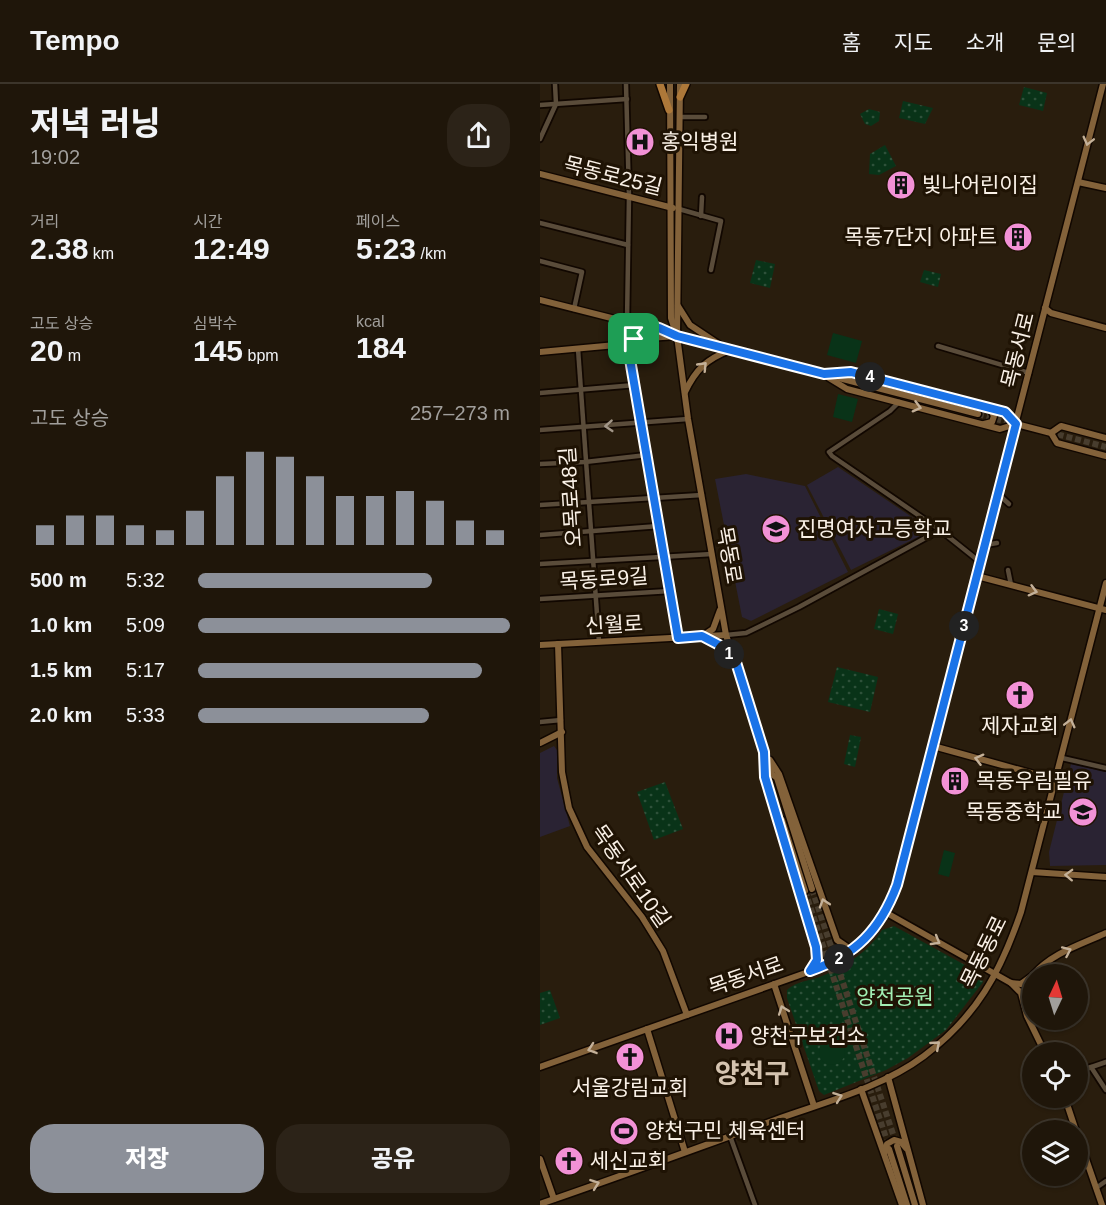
<!DOCTYPE html>
<html lang="ko">
<head>
<meta charset="utf-8">
<style>
	:root { --surface:#1f160a; --page:#2c2318; --text:#f1f3f6; --muted:#a19f9c; --line:#3c352b; --accent:#8c9099 }
	body { margin:0; font-family:Helvetica,"Noto Sans KR",sans-serif; background:var(--page); color:var(--text); height:100vh; display:flex; flex-direction:column; font-size:22px; white-space:nowrap }
	* { box-sizing:border-box; margin:0 }
	p { font-size:20px; color:var(--muted) }
	.icon { flex:none; width:33px; height:33px; fill:none; stroke:currentColor; stroke-width:2; stroke-linecap:round; stroke-linejoin:round }
	.map { position:relative; flex:1; overflow:hidden }
	.details { display:flex; flex-direction:column; background:var(--surface); width:540px }
	.details>* { flex:none }
	.needle { width:39px; rotate:4deg }
	.tools { position:absolute; left:482px; top:880px; display:grid; gap:12px }
	.tools a { display:grid; place-items:center; width:66px; height:66px; border-radius:50%; background:var(--surface); box-shadow:0 2px 4px #0004,0 0 0 2px var(--line); font-size:30px }
	.pin { position:absolute; display:grid; place-items:center; width:51px; height:51px; color:#fff; margin:-26px; border-radius:12px; box-shadow:0 3px 9px #0006 }
	.km { position:absolute; width:30px; height:30px; margin:-15px; border-radius:50%; background:#222; color:#fff; font-size:16px; line-height:30px; text-align:center }
	.round { display:grid; place-items:center; flex:none; width:63px; height:63px; border-radius:24px; background:var(--page) }
	.head { display:flex; align-items:center; justify-content:space-between; height:102px; padding:0 30px }
	h1 { font-size:33px; font-weight:800; line-height:45px }
	.stats { display:grid; grid-template-columns:repeat(3,1fr); gap:9px; height:102px; padding:6px 30px }
	.stats div { display:grid; align-content:center }
	.stats b { font-size:30px; font-weight:800 }
	.stats small { font-size:16px; font-weight:400 }
	.stats p { font-size:16px }
	.chart { height:168px; padding:12px 30px }
	.chart p { display:flex; justify-content:space-between }
	.chart svg { width:100%; height:108px; margin-top:6px; stroke:var(--accent); stroke-width:6 }
	.cta { display:flex; gap:12px; margin-top:auto; padding:12px 30px }
	.cta a { flex:1; height:69px; border-radius:24px; background:var(--accent); color:#fff; font-size:24px; font-weight:800; line-height:69px; text-align:center }
	.cta a+a { background:var(--page); color:var(--text) }
	ul { padding:0 30px; list-style:none; font-size:20px }
	li { display:grid; grid-template-columns:96px 72px 1fr; align-items:center; height:45px }
	li i { height:15px; border-radius:8px; background:var(--accent) }
	header { display:flex; align-items:center; gap:36px; box-sizing:border-box; height:84px; padding:0 30px; background:var(--surface); border-bottom:2px solid var(--line) }
	header strong { font-size:28px }
	nav { display:flex; gap:33px; margin-inline-start:auto; font-size:21px }
	main { display:flex; flex:1; min-height:0 }
	.map>svg:first-child { display:block }
	.education { fill:#2a2333 }
	.park { fill:url(#park-dots) }
	.pitch { fill:#093318 }
	.lines { fill:none; stroke-linecap:round; stroke-linejoin:round }
	.secondary-tunnel { stroke:#483d2e; stroke-width:6; stroke-dasharray:6 3; stroke-linecap:butt }
	.street-casing { stroke:#110700; stroke-width:8 }
	.secondary-casing { stroke:#110700; stroke-width:9 }
	.primary-casing { stroke:#110700; stroke-width:10 }
	.street { stroke:#5a4c3a; stroke-width:4.5 }
	.secondary { stroke:#83623a; stroke-width:6 }
	.primary { stroke:#ad7839; stroke-width:7 }
	.oneway { stroke:#c4b199 }
	.oneway2 { stroke:#a29688 }
	.route-casing { stroke:#fff; stroke-width:12 }
	.route { stroke:#1a73e8; stroke-width:8 }
	.labels { text-anchor:middle; stroke-width:6; stroke-linejoin:round; paint-order:stroke }
	.poi-label { font-size:21px; fill:#faf1e7; stroke:#1f1304; text-anchor:start }
	.street-label { font-size:21px; fill:#faf1e7; stroke:#1f1304 }
	.park-label { font-size:21px; fill:#a2efb4; stroke:#1f1304 }
	.district-label { font-size:27px; font-weight:bold; fill:#d5c4b0; stroke:#1f1304 }
</style>
</head>
<body>
<header>
<strong>Tempo</strong>
<nav><a>홈</a><a>지도</a><a>소개</a><a>문의</a></nav>
</header>
<main>
<section class="details">
<div class="head"><div><h1>저녁 러닝</h1><p>19:02</p></div><a class="round"><svg class="icon" aria-label="share" viewBox="0 0 24 24"><path d="M12 15V3M7 8l5-5 5 5M5 13v7h14v-7"/></svg></a></div>
<div class="stats">
<div><p>거리</p><b>2.38<small> km</small></b></div>
<div><p>시간</p><b>12:49</b></div>
<div><p>페이스</p><b>5:23<small> /km</small></b></div>
</div>
<div class="stats">
<div><p>고도 상승</p><b>20<small> m</small></b></div>
<div><p>심박수</p><b>145<small> bpm</small></b></div>
<div><p>kcal</p><b>184</b></div>
</div>
<div class="chart"><p><span>고도 상승</span>257–273 m</p>
<svg viewBox="0 0 160 44" preserveAspectRatio="none"><path d="M5 44V36M15 44V32M25 44V32M35 44V36M45 44V38M55 44V30M65 44V16M75 44V6M85 44V8M95 44V16M105 44V24M115 44V24M125 44V22M135 44V26M145 44V34M155 44V38"/></svg>
</div>
<ul>
<li><b>500 m</b>5:32<i style="width:75%"></i></li>
<li><b>1.0 km</b>5:09<i style="width:100%"></i></li>
<li><b>1.5 km</b>5:17<i style="width:91%"></i></li>
<li><b>2.0 km</b>5:33<i style="width:74%"></i></li>
</ul>
<div class="cta"><a>저장</a><a>공유</a></div>
</section>
<div class="map">
<svg width="566" height="1121" viewBox="0 0 566 1121">
	<defs>
		<pattern id="park-dots" width="8" height="8" patternUnits="userSpaceOnUse" patternTransform="scale(1.5)"><rect width="8" height="8" fill="#093318"/><path d="M2 2h.1M6 6h.1" fill="none" stroke="#2e513a" stroke-width="1.8" stroke-linecap="round"/></pattern>
	</defs>
	<rect width="100%" height="100%" fill="#291d0d"/>
	<g class="education">
		<path d="M298,383L385,442L386,449L311,486L267,401Z"/>
		<path d="M206,390L265,402L308,488L211,537L202,533L175,395Z"/>
		<path d="M14,662L17,666V694L30,742L0,753V669Z"/>
		<path d="M531,680L566,688V781L510,782L509,768Z"/>
	</g>
	<g class="park">
		<path d="M484,3L507,9L503,27L479,21Z"/>
		<path d="M363,17L393,24L385,40L359,34Z"/>
		<path d="M329,25L340,28L339,37L331,42L325,40L320,30Z"/>
		<path d="M345,61L356,82L339,91L329,90L330,70Z"/>
		<path d="M216,176L235,180L230,204L210,199Z"/>
		<path d="M384,186L401,190L398,203L380,198Z"/>
		<path d="M339,525L358,530L353,550L334,545Z"/>
		<path d="M297,583L338,593L330,628L288,618Z"/>
		<path d="M310,651L321,653L315,683L304,680Z"/>
		<path d="M125,698L143,745L114,756L97,708Z"/>
		<path d="M354,842L434,886L441,892L443,898L406,946L368,974L346,986L284,1011L279,1007L247,914V906C256,897 270,897 282,892C305,883 329,867 342,846Z"/>
		<path d="M10,906L20,934L0,941V909Z"/>
	</g>
	<g class="pitch">
		<path d="M293,249L322,257L316,279L287,271Z"/>
		<path d="M298,310L318,315L312,338L293,333Z"/>
		<path d="M404,766L415,769L409,793L398,790Z"/>
		<circle cx="292" cy="968" r="13"/>
	</g>
	<g class="lines">
		<g class="secondary-tunnel">
			<path d="M438,330L478,341"/>
			<path d="M509,348L566,363"/>
			<path d="M272,805L356,1059"/>
			<path d="M265,807L349,1063"/>
		</g>
		<g class="street-casing">
			<g id="street">
				<path d="M86,0L89,112L87,238"/>
				<path d="M0,21L87,15"/>
				<path d="M140,33H165"/>
				<path d="M0,55L16,20L15,0"/>
				<path d="M139,125L181,137L171,186"/>
				<path d="M161,132L162,113"/>
				<path d="M0,139L88,161"/>
				<path d="M0,177L42,188L34,225"/>
				<path d="M87,258L138,554"/>
				<path d="M398,262L489,289"/>
				<path d="M38,265L59,558"/>
				<path d="M0,309L95,301"/>
				<path d="M359,318L350,327L289,368L292,372L400,446L440,478"/>
				<path d="M0,346L148,335"/>
				<path d="M0,380L45,378L107,371"/>
				<path d="M458,410L469,420"/>
				<path d="M0,421L162,411"/>
				<path d="M0,451L119,442"/>
				<path d="M445,461L457,459"/>
				<path d="M0,480L172,470"/>
				<path d="M468,486L471,501"/>
				<path d="M0,515L130,507"/>
				<path d="M186,551L206,549L259,523L400,446"/>
				<path d="M0,638L21,636"/>
				<path d="M522,674L566,684"/>
				<path d="M551,983L566,1006"/>
				<path d="M537,988L566,978"/>
				<path d="M190,1052L215,1121"/>
				<path d="M556,1104L566,1097"/>
			</g>
		</g>
		<g class="secondary-casing">
			<g id="secondary">
				<path d="M130,0L131,234L134,243"/>
				<path d="M140,0L137,252L148,335L186,551L232,690L237,694L272,805"/>
				<path d="M0,90L133,124"/>
				<path d="M538,98L566,104"/>
				<path d="M0,216L87,238C102,234 121,245 135,251"/>
				<path d="M138,222L150,241L180,261"/>
				<path d="M505,224L511,229L566,244"/>
				<path d="M87,238L100,245V248L94,255"/>
				<path d="M0,268L76,261L94,255L137,252L438,330"/>
				<path d="M289,290L311,288L465,328L476,340"/>
				<path d="M289,294L307,305L460,345L476,340L511,349L517,359L566,372"/>
				<path d="M145,308C156,285 167,275 190,266"/>
				<path d="M444,340L452,338L454,332L450,324"/>
				<path d="M511,349L521,342L566,354"/>
				<path d="M437,492L566,526"/>
				<path d="M164,551L173,545L180,526"/>
				<path d="M166,554L181,562L194,574"/>
				<path d="M18,560L22,688L29,724L47,763L102,833L123,867L147,931"/>
				<path d="M0,561L186,551"/>
				<path d="M0,659L22,648"/>
				<path d="M393,662L516,696"/>
				<path d="M225,675V693L276,863L277,876L271,887"/>
				<path d="M230,676L239,690L297,856L313,867"/>
				<path d="M242,736L265,807"/>
				<path d="M492,788L566,793"/>
				<path d="M345,828L471,899L481,900L492,892"/>
				<path d="M493,891C512,869 540,861 566,849"/>
				<path d="M471,899L481,909L487,932L505,969"/>
				<path d="M234,900L274,1022"/>
				<path d="M484,918L488,896"/>
				<path d="M107,945L145,1068"/>
				<path d="M0,983L291,880C335,853 349,829 362,779L563,0"/>
				<path d="M348,993L383,1121"/>
				<path d="M321,1005L362,1121"/>
				<path d="M525,1014L536,1047"/>
				<path d="M537,1049L562,1121"/>
				<path d="M357,1062L375,1121"/>
				<path d="M349,1065L367,1121"/>
				<path d="M345,1068L347,1060L354,1056L361,1058L366,1064"/>
				<path d="M0,1075L14,1115"/>
				<path d="M0,1120C79,1093 157,1064 235,1036C285,1018 341,1004 384,972C437,932 460,889 481,828L566,499"/>
			</g>
		</g>
		<g class="primary-casing">
			<g id="primary">
				<path d="M120,0L129,26"/>
				<path d="M140,13L146,0"/>
			</g>
		</g>
		<use href="#street" class="street"/>
		<use href="#secondary" class="secondary"/>
		<use href="#primary" class="primary"/>
	</g>
	<defs><path id="oneway-chevron" d="M-2-3.5L2.5 0L-2 3.5" fill="none" stroke-width="1.6" stroke-linecap="round" stroke-linejoin="round" transform="scale(1.5)"/></defs>
	<g class="oneway">
		<use href="#oneway-chevron" transform="translate(548 57) rotate(104)"/>
		<use href="#oneway-chevron" transform="translate(163 282) rotate(-46)"/>
		<use href="#oneway-chevron" transform="translate(377 323) rotate(15)"/>
		<use href="#oneway-chevron" transform="translate(493 507) rotate(15)"/>
		<use href="#oneway-chevron" transform="translate(530 639) rotate(-76)"/>
		<use href="#oneway-chevron" transform="translate(439 675) rotate(-165)"/>
		<use href="#oneway-chevron" transform="translate(529 791) rotate(-178)"/>
		<use href="#oneway-chevron" transform="translate(284 819) rotate(-108)"/>
		<use href="#oneway-chevron" transform="translate(396 857) rotate(30)"/>
		<use href="#oneway-chevron" transform="translate(527 867) rotate(-24)"/>
		<use href="#oneway-chevron" transform="translate(243 926) rotate(-110)"/>
		<use href="#oneway-chevron" transform="translate(396 961) rotate(-41)"/>
		<use href="#oneway-chevron" transform="translate(52 965) rotate(161)"/>
		<use href="#oneway-chevron" transform="translate(298 1013) rotate(-20)"/>
		<use href="#oneway-chevron" transform="translate(55 1100) rotate(-20)"/>
	</g>
	<use class="oneway2" href="#oneway-chevron" transform="translate(69 342) rotate(176)"/>
	<g class="lines">
		<g class="route-casing">
			<path id="route" d="M93,236L119,244L137,252L284,290L311,288L465,328L476,340L357,801C340,846 316,871 270,887L277,876L276,863L225,693L224,668L195,575L181,562L162,552L138,554L87,258L94,255L100,248L98,243L90,241L87,238Z"/>
		</g>
		<use href="#route" class="route"/>
	</g>
	<defs>
		<g id="hospital-disc" transform="scale(1.5)"><circle r="9.5" fill="#f291d6" stroke="#1f1304"/><path d="M-5-5h3v3.5h4V-5h3V5h-3V1.5h-4V5h-3Z" fill="#111"/></g>
		<g id="building-disc" transform="scale(1.5)"><circle r="9.5" fill="#f291d6" stroke="#1f1304"/><path d="M-4-6H4V6H1V3H-1V6H-4ZM-2.5-4.3h1.7v1.8h-1.7ZM.8-4.3h1.7v1.8H.8ZM-2.5-1h1.7V.8h-1.7ZM.8-1h1.7V.8H.8Z" fill="#111"/></g>
		<g id="school-disc" transform="scale(1.5)"><circle r="9.5" fill="#f291d6" stroke="#1f1304"/><path d="M0-5L7-2L0 1L-7-2ZM-4 1L0 2.5L4 1V4Q0 6-4 4Z" fill="#111"/></g>
		<g id="church-disc" transform="scale(1.5)"><circle r="9.5" fill="#f291d6" stroke="#1f1304"/><path d="M-1.2-6h2.4v3.5h3.3v2.4h-3.3V6h-2.4V-.1h-3.3v-2.4h3.3Z" fill="#111"/></g>
		<g id="stadium-disc" transform="scale(1.5)"><circle r="9.5" fill="#f291d6" stroke="#1f1304"/><path d="M0-5a6.5 5 0 1 0 0 10a6.5 5 0 1 0 0-10ZM-3.5-1.8h7v3.6h-7Z" fill="#111"/></g>
	</defs>
	<g fill-rule="evenodd">
		<use href="#hospital-disc" x="100" y="58"/>
		<use href="#building-disc" x="361" y="101"/>
		<use href="#building-disc" x="478" y="153"/>
		<use href="#school-disc" x="236" y="445"/>
		<use href="#church-disc" x="480" y="611"/>
		<use href="#building-disc" x="415" y="697"/>
		<use href="#school-disc" x="543" y="728"/>
		<use href="#hospital-disc" x="189" y="952"/>
		<use href="#church-disc" x="90" y="973"/>
		<use href="#stadium-disc" x="84" y="1047"/>
		<use href="#church-disc" x="29" y="1077"/>
	</g>
	<g class="labels">
		<g class="poi-label">
			<text x="121" y="65">홍익병원</text>
			<text x="382" y="108">빛나어린이집</text>
			<text x="457" y="160" text-anchor="end">목동7단지 아파트</text>
			<text x="257" y="452">진명여자고등학교</text>
			<text x="480" y="649" text-anchor="middle">제자교회</text>
			<text x="436" y="704">목동우림필유</text>
			<text x="522" y="735" text-anchor="end">목동중학교</text>
			<text x="210" y="959">양천구보건소</text>
			<text x="90" y="1011" text-anchor="middle">서울강림교회</text>
			<text x="105" y="1054">양천구민 체육센터</text>
			<text x="50" y="1084">세신교회</text>
		</g>
		<g class="street-label">
			<text transform="translate(73 92) rotate(14)" y="7">목동로25길</text>
			<text transform="translate(478 266) rotate(-76)" y="7">목동서로</text>
			<text transform="translate(31 413) rotate(-94)" y="7">오목로48길</text>
			<text transform="translate(189 471) rotate(80)" y="7">목동로</text>
			<text transform="translate(64 495) rotate(-4)" y="7">목동로9길</text>
			<text transform="translate(74 541) rotate(-3)" y="7">신월로</text>
			<text transform="translate(91 792) rotate(55)" y="7">목동서로10길</text>
			<text transform="translate(444 868) rotate(-64)" y="7">목동동로</text>
			<text transform="translate(206 892) rotate(-19)" y="7">목동서로</text>
		</g>
		<g class="park-label">
			<text x="355" y="920">양천공원</text>
		</g>
		<g class="district-label">
			<text x="212" y="999">양천구</text>
		</g>
	</g>
</svg>
<div class="tools">
<a><svg class="needle" viewBox="-14 -14 28 28"><path d="M0-13l5 13h-10z" fill="#e53935"/><path d="M0 13l5-13h-10z" fill="#a19f9c"/></svg></a>
<a><svg class="icon" aria-label="locate" viewBox="0 0 24 24"><circle cx="12" cy="12" r="6"/><path d="M12 2v4M12 18v4M2 12h4M18 12h4"/></svg></a>
<a><svg class="icon" aria-label="layers" viewBox="0 0 24 24"><path d="M12 4l9 5-9 5-9-5zM3 14l9 5 9-5"/></svg></a>
</div>
<div class="pin" style="left:94px;top:255px;background:#1e9e55"><svg class="icon" aria-label="arrive" viewBox="0 0 24 24"><path d="M6 21V4h12l-3 4 3 4H6"/></svg></div>
<b class="km" style="left:189px;top:570px">1</b>
<b class="km" style="left:299px;top:875px">2</b>
<b class="km" style="left:424px;top:542px">3</b>
<b class="km" style="left:330px;top:293px">4</b>
</div>
</main>
</body>
</html>
